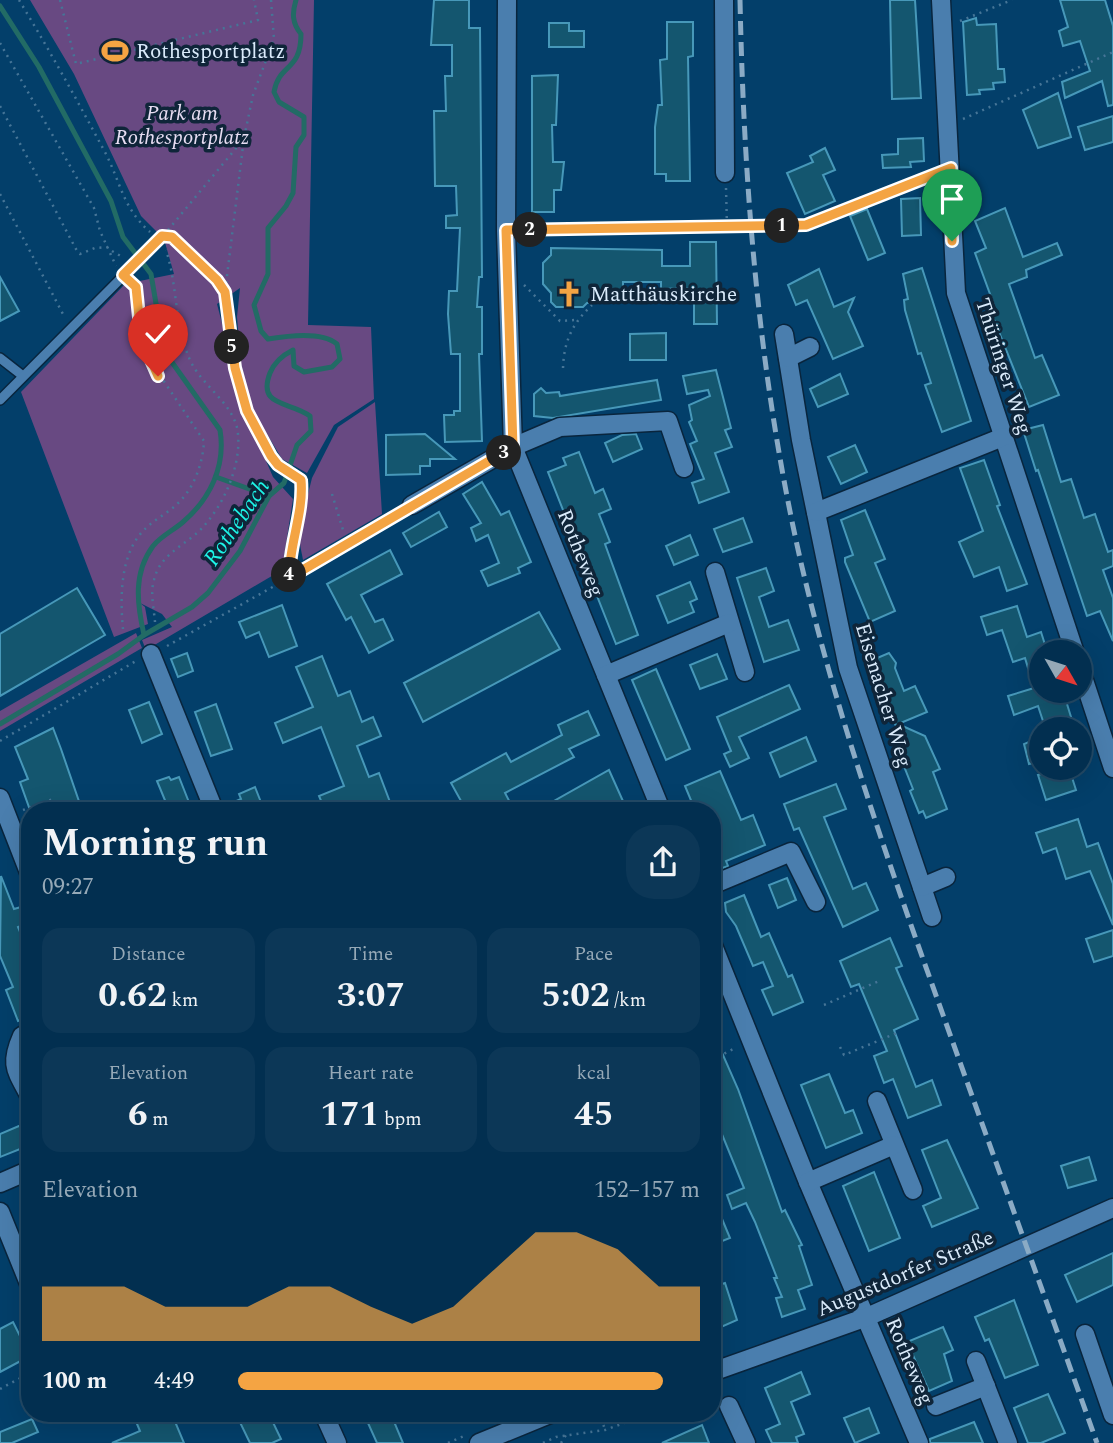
<!DOCTYPE html>
<html lang="en">
<head>
<meta charset="utf-8">
<style>
	:root { --surface:#022f50; --page:#0c3757; --text:#f1f3f6; --muted:#96a9b7; --line:#234a67; --accent:#f4a443 }
	body { margin:0; font-family:Spectral,serif; background:var(--page); color:var(--text); height:100vh; display:flex; flex-direction:column; font-size:26px; white-space:nowrap }
	* { box-sizing:border-box; margin:0 }
	p { font-size:23px; color:var(--muted) }
	.icon { flex:none; width:38px; height:38px; fill:none; stroke:currentColor; stroke-width:2; stroke-linecap:round; stroke-linejoin:round }
	.map { position:relative; flex:1; overflow:hidden }
	.details { position:absolute; left:21px; top:802px; width:700px; height:620px; display:flex; flex-direction:column; background:var(--surface); border-radius:28px; box-shadow:0 7px 28px #0002,0 0 0 2px var(--line) }
	.details>* { flex:none }
	.needle { width:46px; rotate:129deg }
	.controls { position:absolute; left:1029px; top:640px; display:grid; gap:14px }
	.controls a { display:grid; place-items:center; width:63px; height:63px; border-radius:50%; background:var(--surface); box-shadow:0 7px 28px #0002,0 0 0 2px var(--line); font-size:35px }
	.pin { position:absolute; display:grid; place-items:center; width:60px; height:60px; color:#fff; margin:-72px -30px; border-radius:50% 50% 50% 0; rotate:-45deg; box-shadow:0 0 7px #0007 }
	.pin .icon { rotate:45deg }
	.km { position:absolute; width:35px; height:35px; margin:-18px; border-radius:50%; background:#222; color:#fff; font-size:19px; line-height:35px; text-align:center }
	.round { display:grid; place-items:center; flex:none; width:74px; height:74px; border-radius:28px; background:var(--page) }
	.overview { display:flex; align-items:center; justify-content:space-between; height:119px; padding:0 21px }
	h1 { font-size:38px; font-weight:700; line-height:52px }
	.figures { display:grid; grid-template-columns:repeat(3,1fr); gap:10px; height:119px; padding:7px 21px }
	.figures div { display:grid; align-content:center; border-radius:18px; background:var(--page); text-align:center }
	.figures b { font-size:35px; font-weight:700 }
	.figures small { font-size:19px; font-weight:400 }
	.figures p { font-size:19px }
	.chart { height:196px; padding:14px 21px }
	.chart p { display:flex; justify-content:space-between }
	.chart svg { width:100%; height:126px; margin-top:7px; fill:var(--accent); opacity:.7 }
	ul { padding:0 21px; list-style:none; font-size:23px }
	li { display:grid; grid-template-columns:112px 84px 1fr; align-items:center; height:52px }
	li i { height:18px; border-radius:9px; background:var(--accent) }
	.map>svg:first-child { display:block }
	.green { fill:#684982 }
	.lines { fill:none; stroke-linecap:round; stroke-linejoin:round }
	.stream { stroke:#226b65; stroke-width:5 }
	.building { fill:#14566f; stroke:#4798b9; stroke-width:2 }
	.lane-casing { stroke:#09253d; stroke-width:12 }
	.street-casing { stroke:#09253d; stroke-width:21 }
	.secondary-casing { stroke:#09253d; stroke-width:21 }
	.path { stroke:#467597; stroke-width:2.5; stroke-dasharray:2 5; stroke-linecap:butt }
	.lane { stroke:#4a7eae; stroke-width:9 }
	.street { stroke:#4a7eae; stroke-width:18 }
	.secondary { stroke:#4a7eae; stroke-width:18 }
	.rail { stroke:#8babc5; stroke-width:5; stroke-dasharray:14 7; stroke-linecap:butt }
	.route-casing { stroke:#fff; stroke-width:14 }
	.route { stroke:#f4a443; stroke-width:9 }
	.labels { text-anchor:middle; stroke-width:7; stroke-linejoin:round; paint-order:stroke }
	.poi-label { font-size:21px; fill:#daebfb; stroke:#0f2539; text-anchor:start }
	.park-label { font-size:21px; font-style:italic; fill:#e8def3; stroke:#0f2539 }
	.street-label { font-size:21px; fill:#daebfb; stroke:#0f2539 }
	.water-label { font-size:23px; font-style:italic; fill:#1df4e7; stroke:#0f2539 }
</style>
</head>
<body>
<div class="map">
<svg width="1113" height="1443" viewBox="0 0 1113 1443">
	<rect width="100%" height="100%" fill="#033f6a"/>
	<g class="green">
		<path d="M30,0H314L308,325L371,327L374,399L334,425L307,473L282,459L253,411L242,375L237,317L240,288L217,304L245,412L273,477L293,499L282,570L146,650L142,640L172,627L162,614L140,603L145,607L148,624L114,637L21,392L125,284L174,274L164,239L141,216L74,74Z"/>
		<path d="M375,402L382,514L303,560L298,534L312,478L338,427Z"/>
		<path d="M136,633L142,648L0,731V711Z"/>
	</g>
	<g class="lines">
		<g class="stream">
			<path d="M0,6L39,67L111,201L123,237L151,274L164,351L220,430C226,466 210,499 183,522C174,530 161,536 153,546C133,573 137,604 144,635"/>
			<path d="M216,477L269,496"/>
			<path d="M0,724L118,654L144,635L192,607L208,593L240,551L269,496L284,483L297,445L311,431L310,416C289,401 257,407 270,373C274,363 283,355 293,350L294,366L304,372L332,367L340,359L337,344C321,331 287,336 268,339L261,331L254,305L268,274V228L286,206L293,193L296,147L304,135V117L279,102L274,92C279,63 301,72 301,34C292,23 292,13 296,0"/>
		</g>
	</g>
	<g class="building">
		<path d="M434,0H469V28H480L482,277H479L477,307H482V354H479L482,441L445,442L444,415H454V411H460V354H451L448,314L449,291H457L460,228H446V216L457,215L456,186H435L434,111H446L445,76H452V45H431Z"/>
		<path d="M890,0H915L921,98L892,99Z"/>
		<path d="M1060,0H1105L1113,26V105L1108,106L1102,81L1065,98L1062,82L1090,71L1080,41L1063,46L1059,31L1068,27Z"/>
		<path d="M976,18L977,25L996,24L998,69H1004L1005,82L993,83L994,89L979,90L980,94L967,95L963,22Z"/>
		<path d="M667,22H693V56L688,57L690,181H666V174H655V127L658,105H662L660,60L667,59Z"/>
		<path d="M549,23H569V31H584V47H549Z"/>
		<path d="M558,75L556,125H552L553,162H564L561,190H554V212H532V76Z"/>
		<path d="M1058,93L1071,137L1038,148L1023,110Z"/>
		<path d="M1113,116V142L1085,150L1078,127Z"/>
		<path d="M923,138L924,161L910,162L911,167L883,168L882,155L898,154V139Z"/>
		<path d="M825,148L835,170L823,175L835,201L805,214L787,173L813,162L810,156Z"/>
		<path d="M920,198L921,235L902,236L901,199Z"/>
		<path d="M1005,208L1023,257L1057,243L1062,255L1026,270L1027,277L1009,284L1035,358L1042,355L1059,395L1029,407L989,307L994,305L975,253L986,248L975,221Z"/>
		<path d="M867,209L885,253L868,260L850,216Z"/>
		<path d="M690,242H716L717,324H694V303H689V288L661,289V282H623V302L587,303L583,307H556L551,302V293L543,284V263L551,255V248L662,250V266H690Z"/>
		<path d="M922,268L971,421L942,432L925,385L931,383L921,353L918,354L905,310L904,300L908,299L903,274Z"/>
		<path d="M819,269L834,307L854,298L848,312L863,346L833,359L807,300L796,305L788,285Z"/>
		<path d="M0,277L19,311L0,321Z"/>
		<path d="M666,333V360H630V334Z"/>
		<path d="M716,370L731,428L725,430L732,447L715,453L729,492L699,503L692,483L704,479L690,444L697,441L689,422L692,420L689,405L710,396L708,390L687,394L683,376Z"/>
		<path d="M840,374L848,394L818,407L810,389Z"/>
		<path d="M657,380L661,400L553,418L534,416V394L541,388L546,393L559,392L560,396Z"/>
		<path d="M1043,425L1061,482L1071,479L1084,518L1095,514L1108,552L1113,550V566L1103,570L1113,598V641L1100,611L1087,616L1038,470L1036,471L1023,430Z"/>
		<path d="M425,434L455,459H430V466H420V474L386,475V435Z"/>
		<path d="M636,434L642,449L613,462L605,443L622,435Z"/>
		<path d="M855,445L867,472L841,484L828,457Z"/>
		<path d="M579,452L595,493L603,489L611,509L599,514L610,542L605,544L638,635L616,644L548,472L566,465L563,458Z"/>
		<path d="M984,460L1000,505L997,506L1027,584L1007,591L999,567L974,577L959,542L983,531L960,468Z"/>
		<path d="M482,482L501,515L509,511L531,562L518,568L520,573L488,586L481,571L499,563L488,535L476,541L471,528L481,523L463,494Z"/>
		<path d="M865,510L885,559L875,563L895,611L870,622L845,562V558L853,555L841,520Z"/>
		<path d="M439,512L447,527L411,547L403,533Z"/>
		<path d="M743,518L752,542L723,552L714,529Z"/>
		<path d="M690,535L698,555L674,565L666,546Z"/>
		<path d="M390,550L402,574L361,595L375,622L383,619L393,640L369,653L351,617L346,620L327,584Z"/>
		<path d="M766,568L774,591L759,597L769,627L788,620L799,650L764,662L737,578Z"/>
		<path d="M690,582L697,599L690,602L694,612L668,623L657,596Z"/>
		<path d="M77,588L105,635L0,696V634Z"/>
		<path d="M282,605L297,646L269,657L259,632L246,638L239,622Z"/>
		<path d="M1017,606L1027,637L1041,632L1047,651L1041,653V691H1063L1075,730H1046L1038,706L1014,715L1008,696L1034,688L1025,658L1013,662L1002,630L987,635L981,617Z"/>
		<path d="M539,612L560,649L423,722L404,683Z"/>
		<path d="M187,653L193,671L178,677L171,659Z"/>
		<path d="M889,653L896,663L895,668L904,691L915,686L927,712L898,724L925,736L940,769L933,772L947,809L926,818L923,811L919,813L910,791L913,789L892,736L899,734L870,661Z"/>
		<path d="M717,654L727,679L700,689L690,665Z"/>
		<path d="M322,656L338,696L350,691L362,722L373,717L381,736L357,746L369,777L379,773L393,810H325L319,796L344,786L321,727L283,743L275,723L313,707L296,667Z"/>
		<path d="M656,669L690,749L666,760L632,680Z"/>
		<path d="M789,685L800,709L739,737L749,758L730,767L724,754L731,751L717,717Z"/>
		<path d="M149,702L162,734L142,743L129,710Z"/>
		<path d="M216,704L232,749L211,756L195,712Z"/>
		<path d="M588,711L599,735L569,749L574,757L505,793L514,810H466L451,783L506,753L511,762L562,735L558,725Z"/>
		<path d="M53,728L61,749L82,810H30L20,782L28,779L15,747Z"/>
		<path d="M806,737L816,761L780,777L770,753Z"/>
		<path d="M1041,737V761L1029,764L1024,744Z"/>
		<path d="M1061,768H1069L1076,790L1046,800L1038,775Z"/>
		<path d="M609,770L627,810H538Z"/>
		<path d="M720,771L741,820L753,815L765,845L726,861L728,866L712,872V810H695L685,786Z"/>
		<path d="M169,777L171,780L179,777L192,810H169L157,781Z"/>
		<path d="M836,784L846,809L824,817L853,889L866,883L878,910L843,927L799,828L794,830L784,804Z"/>
		<path d="M255,787L264,810H225V806L241,799L239,794Z"/>
		<path d="M1078,819L1087,847L1098,843L1113,884V925L1090,871L1066,879L1056,848L1043,853L1036,833Z"/>
		<path d="M1,876L14,909L21,907L28,923L18,927L30,956V1017L18,1021L6,990L13,987L0,956Z"/>
		<path d="M787,878L796,900L778,908L769,885Z"/>
		<path d="M744,895L761,937L769,933L788,977L792,975L803,1002L773,1015L762,990L773,986L763,962L753,966L736,926L726,912L725,903Z"/>
		<path d="M1113,930V956L1094,962L1086,939Z"/>
		<path d="M890,938L902,966L896,968L918,1019L894,1030L916,1087L932,1080L941,1105L908,1118L893,1079L884,1083L874,1056L887,1051L859,984L851,987L840,961Z"/>
		<path d="M712,1030L738,1089L782,1212L785,1210L802,1245L799,1246L812,1285L798,1290L805,1309L782,1317L776,1298L782,1297L774,1278H777L755,1222L746,1203L732,1209L727,1195L744,1188L712,1110Z"/>
		<path d="M829,1074L845,1113L853,1110L862,1133L826,1148L801,1085Z"/>
		<path d="M26,1123L30,1145L0,1157V1134Z"/>
		<path d="M947,1140L978,1208L932,1227L923,1206L941,1198L922,1150Z"/>
		<path d="M1089,1157L1096,1180L1068,1188L1061,1166Z"/>
		<path d="M874,1172L900,1238L869,1251L843,1186Z"/>
		<path d="M712,1195L730,1238L712,1245Z"/>
		<path d="M1113,1253V1285L1077,1302L1065,1275Z"/>
		<path d="M712,1261L722,1284L725,1283L737,1320L712,1331Z"/>
		<path d="M1014,1300L1038,1365L1005,1378L989,1339L985,1341L975,1317Z"/>
		<path d="M13,1322L30,1356L0,1372V1329Z"/>
		<path d="M943,1327L953,1350L944,1354L952,1381L929,1391L907,1342Z"/>
		<path d="M801,1372L810,1394L791,1402L804,1434L796,1437L798,1443H772L766,1430L780,1424L765,1388Z"/>
		<path d="M1048,1394L1065,1433L1041,1443H1028L1014,1408Z"/>
		<path d="M869,1408L879,1433L855,1443L844,1418Z"/>
		<path d="M132,1412H171L184,1443H112L140,1431Z"/>
		<path d="M235,1412H268L281,1439L272,1443H250Z"/>
		<path d="M363,1412H390L403,1443H377Z"/>
		<path d="M32,1419L38,1432L12,1443H0V1432Z"/>
		<path d="M974,1422L983,1443H930V1439Z"/>
		<path d="M702,1425L709,1443H662Z"/>
	</g>
	<g class="lines">
		<g class="lane-casing">
			<g id="lane">
				<path d="M0,358L23,376"/>
				<path d="M0,400L159,240"/>
				<path d="M289,578L412,505"/>
			</g>
		</g>
		<g class="street-casing">
			<g id="street">
				<path d="M507,0L506,231L513,447L661,810"/>
				<path d="M724,0L725,173"/>
				<path d="M941,0L956,293L1075,653"/>
				<path d="M784,334L801,440L848,668L932,917"/>
				<path d="M788,358L810,347"/>
				<path d="M412,505L513,447L560,427L668,421L684,468"/>
				<path d="M816,512L1003,437"/>
				<path d="M715,572L745,672"/>
				<path d="M151,654L214,810"/>
				<path d="M1080,668L1113,768"/>
				<path d="M606,675L729,623"/>
				<path d="M0,798L30,875"/>
				<path d="M712,885L791,852L816,902"/>
				<path d="M922,887L946,877"/>
				<path d="M712,943L808,1182L919,1443"/>
				<path d="M30,1032L22,1036C9,1065 16,1070 30,1097"/>
				<path d="M877,1101L913,1190"/>
				<path d="M808,1182L894,1145"/>
				<path d="M0,1183L30,1170"/>
				<path d="M0,1212L30,1286"/>
				<path d="M1085,1334L1113,1415"/>
				<path d="M976,1361L1008,1443"/>
				<path d="M729,1406L746,1443"/>
				<path d="M936,1406L986,1386"/>
				<path d="M323,1412L337,1443"/>
			</g>
		</g>
		<g class="secondary-casing">
			<g id="secondary">
				<path d="M712,1372L867,1317L1113,1208"/>
				<path d="M479,1443L555,1412"/>
			</g>
		</g>
		<g class="path">
			<path d="M19,0C50,51 78,102 106,154C121,184 123,208 150,232"/>
			<path d="M60,0L76,64L258,20L254,0"/>
			<path d="M271,0L274,39L253,95L244,138L225,292L235,368L247,411L271,456L278,465L301,480L302,491L289,564"/>
			<path d="M960,21L1012,0"/>
			<path d="M0,43L94,208L100,231L116,266"/>
			<path d="M0,106L77,251L80,254L95,248L108,247"/>
			<path d="M963,119L1113,52"/>
			<path d="M726,188L727,227"/>
			<path d="M0,194L64,316"/>
			<path d="M168,230L242,141"/>
			<path d="M523,230L806,225L934,174"/>
			<path d="M172,237L181,242L225,292"/>
			<path d="M112,251L124,258"/>
			<path d="M524,285L560,321L576,320"/>
			<path d="M563,368C564,341 572,324 592,305"/>
			<path d="M332,494L343,530"/>
			<path d="M155,622C154,609 150,593 154,580C160,553 187,545 203,527C224,504 241,466 238,434C236,406 204,387 192,364C174,329 178,286 166,250"/>
			<path d="M123,629C120,598 120,555 143,531C153,520 167,514 177,504C194,489 203,463 204,441L147,356L141,337L136,287L132,283"/>
			<path d="M167,646L278,584"/>
			<path d="M0,741L136,661"/>
			<path d="M23,810L53,799"/>
			<path d="M824,1005L879,981"/>
			<path d="M840,1047L844,1055L897,1033"/>
			<path d="M712,1060L735,1048"/>
			<path d="M0,1389L24,1376"/>
			<path d="M598,1412L605,1429"/>
			<path d="M448,1443L464,1436"/>
			<path d="M543,1443L556,1437L605,1430L654,1412"/>
			<path d="M561,1443L566,1435"/>
		</g>
		<use href="#lane" class="lane"/>
		<use href="#street" class="street"/>
		<use href="#secondary" class="secondary"/>
		<path class="rail" d="M740,0C744,190 759,381 802,567C840,728 896,884 952,1040C1000,1174 1049,1308 1097,1443"/>
	</g>
	<g class="lines">
		<g class="route-casing">
			<path id="route" d="M158,376L141,337L136,287L123,275L162,236L172,237L217,280L225,292L235,368L247,411L271,456L278,465L301,480C304,512 289,545 289,578L513,447L506,230L806,225L951,168L952,241"/>
		</g>
		<use href="#route" class="route"/>
	</g>
	<defs>
		<g id="stadium-bare" transform="scale(2.1)"><path d="M0-5a6.5 5 0 1 0 0 10a6.5 5 0 1 0 0-10ZM-3.5-1.8h7v3.6h-7Z" fill="#f4a443" stroke="#0f2539" stroke-width="2.5" paint-order="stroke"/></g>
		<g id="church-bare" transform="scale(2.1)"><path d="M-1.2-6h2.4v3.5h3.3v2.4h-3.3V6h-2.4V-.1h-3.3v-2.4h3.3Z" fill="#f4a443" stroke="#0f2539" stroke-width="2.5" paint-order="stroke"/></g>
	</defs>
	<g fill-rule="evenodd">
		<use href="#stadium-bare" x="115" y="51"/>
		<use href="#church-bare" x="569" y="294"/>
	</g>
	<g class="labels">
		<g class="poi-label">
			<text x="136" y="58">Rothesportplatz</text>
			<text x="590" y="301">Matthäuskirche</text>
		</g>
		<g class="park-label">
			<text x="182" y="120">Park am<tspan x="182" dy="24">Rothesportplatz</tspan></text>
		</g>
		<g class="street-label">
			<text transform="translate(1004 366) rotate(72)" y="7">Thüringer Weg</text>
			<text transform="translate(581 553) rotate(68)" y="7">Rotheweg</text>
			<text transform="translate(884 695) rotate(73)" y="7">Eisenacher Weg</text>
			<text transform="translate(905 1273) rotate(-23)" y="7">Augustdorfer Straße</text>
			<text transform="translate(910 1361) rotate(67)" y="7">Rotheweg</text>
		</g>
		<g class="water-label">
			<text transform="translate(236 522) rotate(-56)" y="8">Rothebach</text>
		</g>
	</g>
</svg>
<div class="controls">
<a><svg class="needle" viewBox="-14 -14 28 28"><path d="M0-13l5 13h-10z" fill="#e53935"/><path d="M0 13l5-13h-10z" fill="#96a9b7"/></svg></a>
<a><svg class="icon" aria-label="locate" viewBox="0 0 24 24"><circle cx="12" cy="12" r="6"/><path d="M12 2v4M12 18v4M2 12h4M18 12h4"/></svg></a>
</div>
<div class="pin" style="left:952px;top:241px;background:#1e9e55"><svg class="icon" aria-label="arrive" viewBox="0 0 24 24"><path d="M6 21V4h12l-3 4 3 4H6"/></svg></div>
<div class="pin" style="left:158px;top:376px;background:#d93025"><svg class="icon" aria-label="check" viewBox="0 0 24 24"><path d="M5 12l5 5 9-10"/></svg></div>
<b class="km" style="left:782px;top:226px">1</b>
<b class="km" style="left:530px;top:230px">2</b>
<b class="km" style="left:504px;top:453px">3</b>
<b class="km" style="left:289px;top:575px">4</b>
<b class="km" style="left:232px;top:347px">5</b>
<section class="details">
<div class="overview"><div><h1>Morning run</h1><p>09:27</p></div><a class="round"><svg class="icon" aria-label="share" viewBox="0 0 24 24"><path d="M12 15V3M7 8l5-5 5 5M5 13v7h14v-7"/></svg></a></div>
<div class="figures">
<div><p>Distance</p><b>0.62<small> km</small></b></div>
<div><p>Time</p><b>3:07</b></div>
<div><p>Pace</p><b>5:02<small> /km</small></b></div>
</div>
<div class="figures">
<div><p>Elevation</p><b>6<small> m</small></b></div>
<div><p>Heart rate</p><b>171<small> bpm</small></b></div>
<div><p>kcal</p><b>45</b></div>
</div>
<div class="chart"><p><span>Elevation</span>152–157 m</p>
<svg viewBox="0 0 160 44" preserveAspectRatio="none"><path d="M0 44V25L10 25L20 25L30 32L40 32L50 32L60 25L70 25L80 32L90 38L100 32L110 19L120 6L130 6L140 12L150 25L160 25V44z"/></svg>
</div>
<ul>
<li><b>100 m</b>4:49<i style="width:92%"></i></li>
</ul>
</section>
</div>
</body>
</html>
